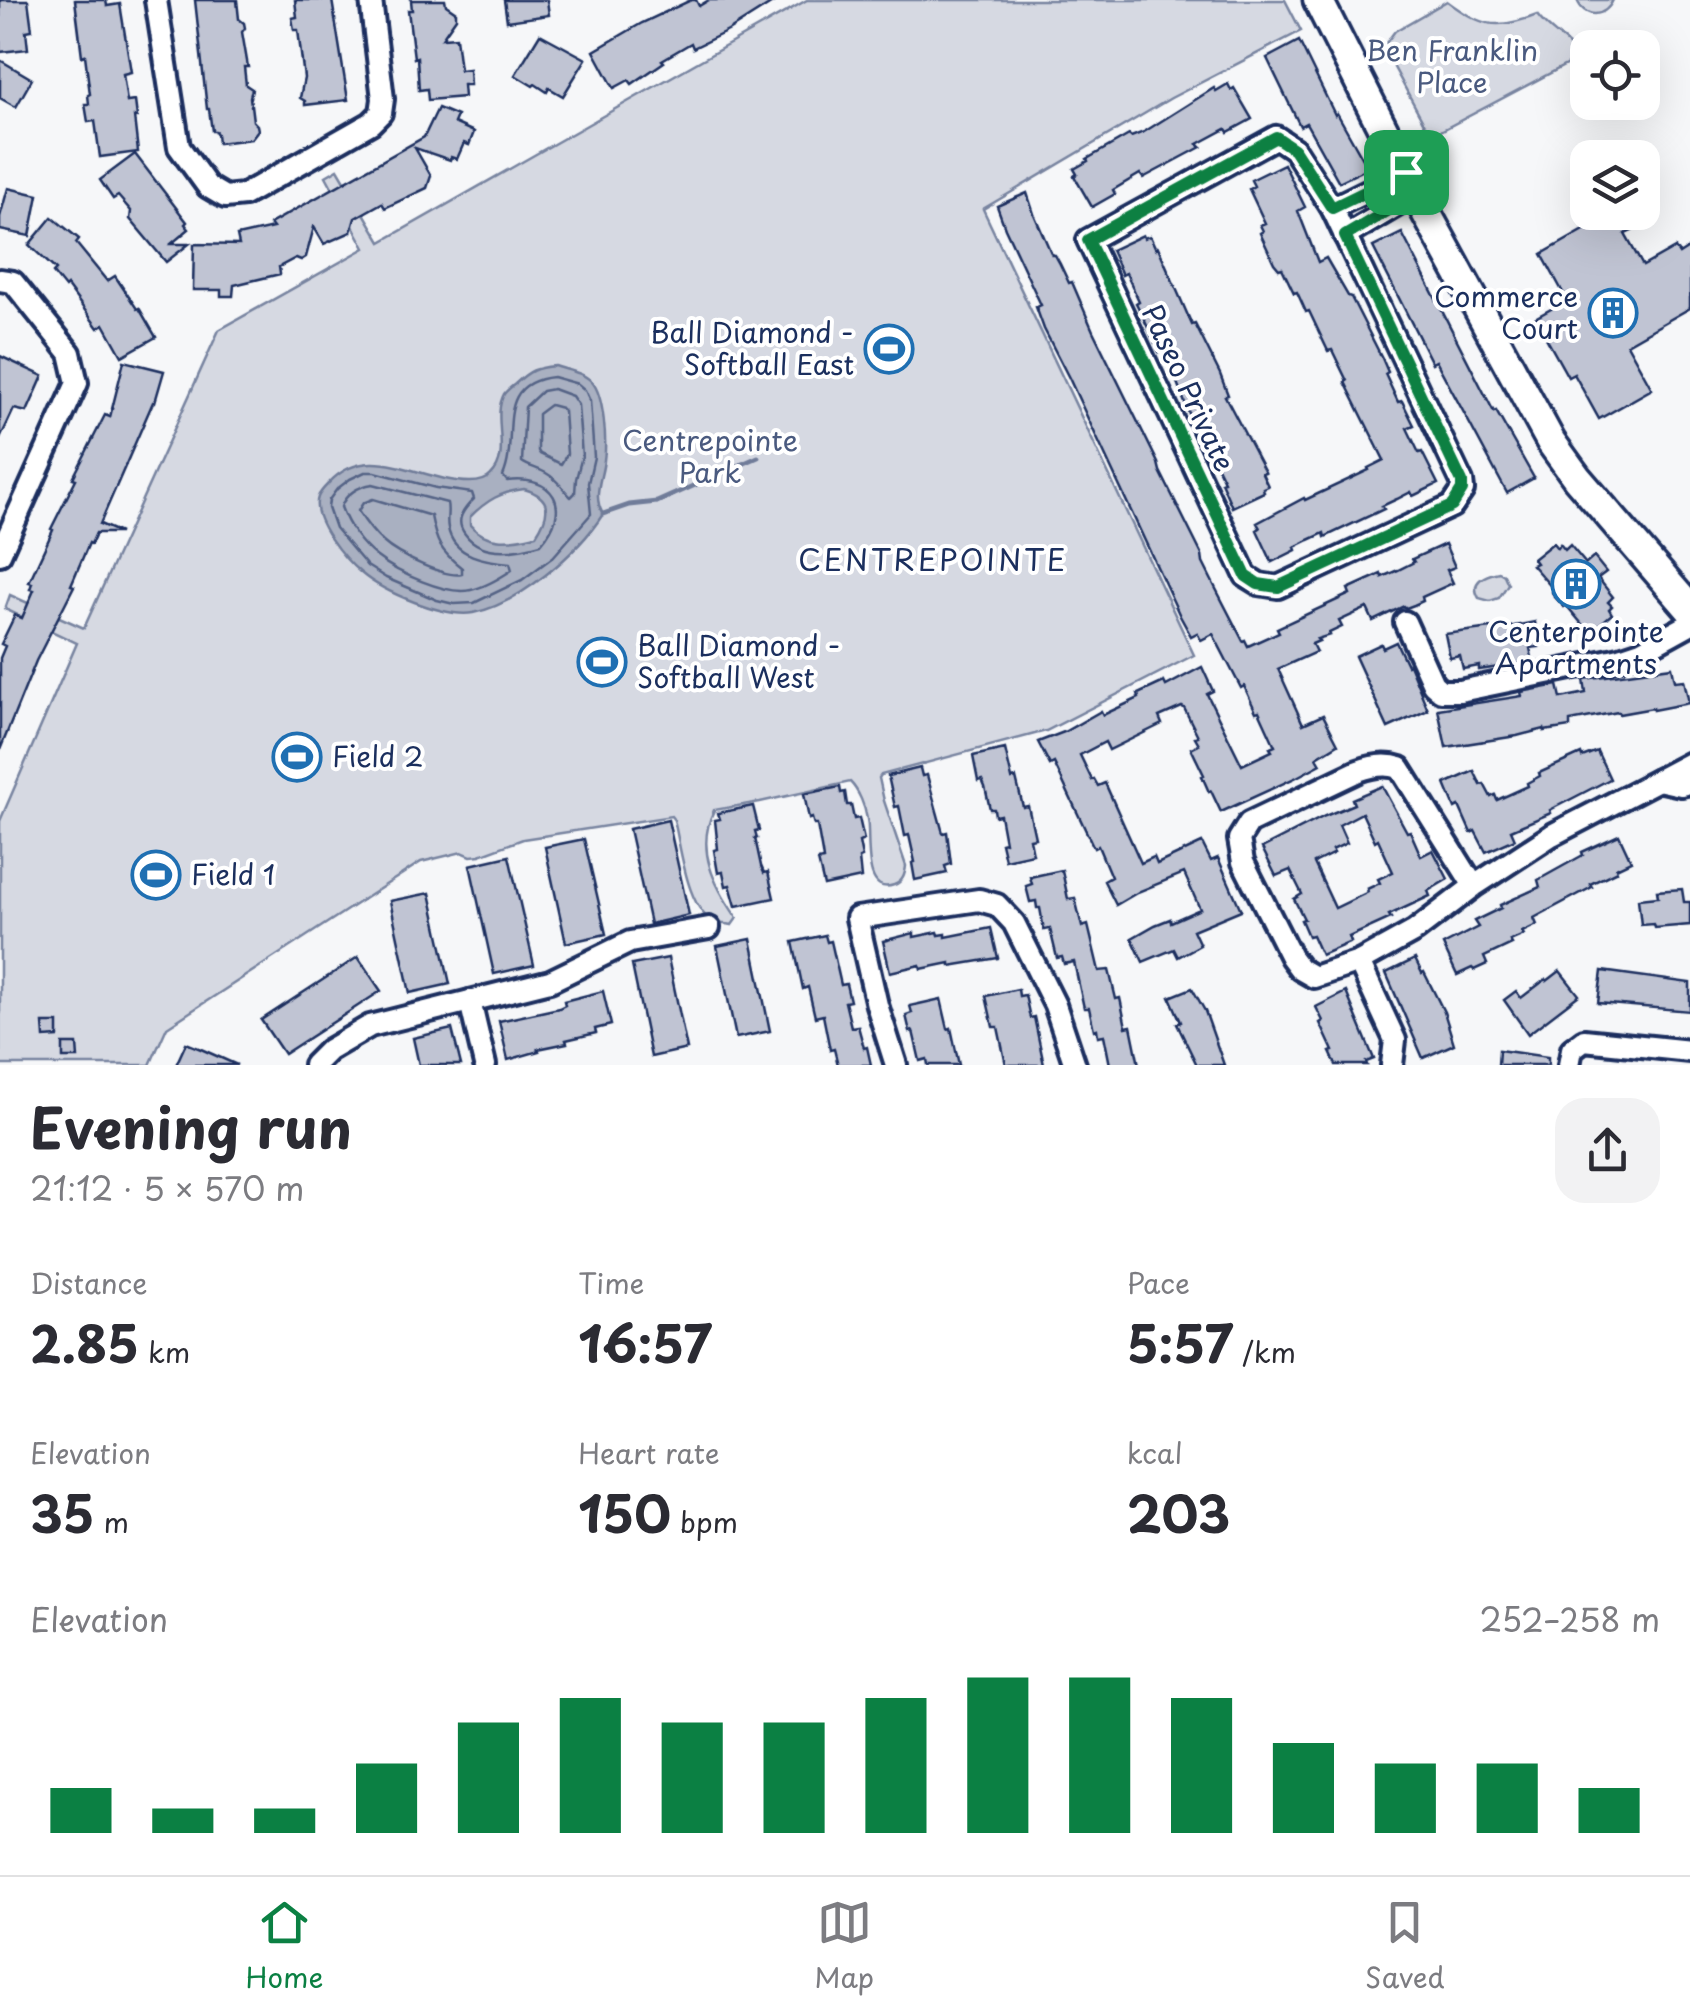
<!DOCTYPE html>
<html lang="en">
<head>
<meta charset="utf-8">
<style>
	:root { --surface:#fff; --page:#f2f2f3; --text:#2b2b33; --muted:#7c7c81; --line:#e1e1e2; --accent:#0b8043 }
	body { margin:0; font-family:"Playpen Sans",sans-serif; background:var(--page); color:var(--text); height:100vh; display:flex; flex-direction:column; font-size:38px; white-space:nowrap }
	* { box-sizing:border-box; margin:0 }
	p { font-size:32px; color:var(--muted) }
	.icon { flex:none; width:55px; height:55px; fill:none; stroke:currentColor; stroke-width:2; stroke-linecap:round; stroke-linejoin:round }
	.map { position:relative; height:1065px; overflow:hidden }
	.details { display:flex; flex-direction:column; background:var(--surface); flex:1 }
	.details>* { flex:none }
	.fabs { position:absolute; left:1570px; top:30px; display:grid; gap:20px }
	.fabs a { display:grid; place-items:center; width:90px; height:90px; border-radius:20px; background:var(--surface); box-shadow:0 10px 40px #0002; font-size:50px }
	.pin { position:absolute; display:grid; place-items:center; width:85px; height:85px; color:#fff; margin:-42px; border-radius:20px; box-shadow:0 5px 15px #0006 }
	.round { display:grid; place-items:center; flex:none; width:105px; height:105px; border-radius:30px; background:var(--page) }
	.overview { display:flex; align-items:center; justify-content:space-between; height:170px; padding:0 30px }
	h1 { font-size:55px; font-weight:700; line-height:75px }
	.metrics { display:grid; grid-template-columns:repeat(3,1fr); gap:15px; height:170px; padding:10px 30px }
	.metrics div { display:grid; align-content:center }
	.metrics b { font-size:50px; font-weight:700 }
	.metrics small { font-size:28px; font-weight:400 }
	.metrics p { font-size:28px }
	.chart { height:280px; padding:20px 30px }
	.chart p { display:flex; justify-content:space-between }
	.chart svg { width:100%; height:180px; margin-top:10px; stroke:var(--accent); stroke-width:6 }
	.tabs { display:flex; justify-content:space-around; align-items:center; height:140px; border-top:2px solid var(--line); background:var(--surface); font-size:28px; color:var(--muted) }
	.tabs a { display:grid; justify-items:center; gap:5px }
	.tabs .selected { color:var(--accent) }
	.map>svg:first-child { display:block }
	.green { fill:#d6d9e2; stroke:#7884a0; stroke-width:2.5 }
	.water { fill:#a9b0c1; stroke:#707c99; stroke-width:2.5; fill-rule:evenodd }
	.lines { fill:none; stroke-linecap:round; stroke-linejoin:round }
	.shore { stroke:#546386; stroke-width:2.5 }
	.stream { stroke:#707c99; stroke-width:5 }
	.building { fill:#c0c4d3; stroke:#1b2f5e; stroke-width:2.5; fill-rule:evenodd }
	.street-casing { stroke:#1b2f5e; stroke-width:28 }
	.secondary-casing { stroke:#1b2f5e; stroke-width:35 }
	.street { stroke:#fff; stroke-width:20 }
	.secondary { stroke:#fff; stroke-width:28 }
	.route-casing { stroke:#fff; stroke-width:20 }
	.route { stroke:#0b8043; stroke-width:12 }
	.labels { text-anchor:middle; stroke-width:8; stroke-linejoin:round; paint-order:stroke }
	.park-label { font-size:28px; fill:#4a5a7f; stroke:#fff }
	.poi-label { font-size:28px; fill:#1b2f5e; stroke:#fff; text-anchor:start }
	.street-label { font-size:28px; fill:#1b2f5e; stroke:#fff }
	.neighbourhood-label { font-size:30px; letter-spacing:2.5px; fill:#1b2f5e; stroke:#fff }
</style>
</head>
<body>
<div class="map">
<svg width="1690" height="1065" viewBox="0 0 1690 1065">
	<rect width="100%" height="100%" fill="#f6f7f9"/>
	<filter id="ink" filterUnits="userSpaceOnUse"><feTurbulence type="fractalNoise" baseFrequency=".01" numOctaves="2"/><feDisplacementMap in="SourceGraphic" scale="20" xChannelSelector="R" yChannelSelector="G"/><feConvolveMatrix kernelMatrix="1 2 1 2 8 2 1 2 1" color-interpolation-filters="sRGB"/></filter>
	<g filter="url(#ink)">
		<g class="green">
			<path d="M807,0H1285L1301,31L1171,98L983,209L1194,655L1046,731L881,775L879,778L884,801L906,866C905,874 903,882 894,885C861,897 871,835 867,819C865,807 859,791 850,782L760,802L714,810C695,849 714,885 737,918L732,925C729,924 719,924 716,923C687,912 681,847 674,820L671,816L523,839L480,855L471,856L462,852L421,862L167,1027L150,1065H0V821L77,643L5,609L10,595L84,628L219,330L365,248L326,176L338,169L381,242Z"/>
			<path d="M1577,0H1613C1605,18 1585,19 1577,0Z"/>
			<path d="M1447,1C1481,26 1496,31 1537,15C1549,32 1569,40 1579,58L1431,136L1383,47L1395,31Z"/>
			<path d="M1499,572L1504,575L1508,584L1499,598L1490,601L1479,598C1469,581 1485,575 1499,572Z"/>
		</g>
		<path class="water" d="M555,366C566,370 583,372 592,382C604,395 607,442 604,460C602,479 592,496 603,514C579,552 518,605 473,613C444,618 383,592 361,573C345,560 310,519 318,497C320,492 324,488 328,484C369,438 420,482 470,482C477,482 486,481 491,475C512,455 491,418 504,394C507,390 511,387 515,384C530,370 535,368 555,366ZM524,489C553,497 550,514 536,535C512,541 488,545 470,525V517C487,500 501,492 524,489Z"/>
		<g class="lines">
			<g class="shore">
				<path d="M553,377L578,384L585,390L590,401L594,457L588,483L591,514L553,557L522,580L474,603L454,604L437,600L386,578L367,566L335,528L328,508L329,500L337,489L350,479L365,472H375L436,488L472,493L474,499C464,509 454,520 465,534C482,557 517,551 541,544C573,507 554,475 507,481L503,476C520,438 492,383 553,377Z"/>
				<path d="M553,389L572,396L578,405L582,456L576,479L575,493L571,497C563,489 557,479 546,473C537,468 529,467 522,462L525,407L542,391Z"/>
				<path d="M550,405L561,408L564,411L567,454L561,464L540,454L538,451V414Z"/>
				<path d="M373,484L447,503C449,511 446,519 448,528C453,557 487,561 510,563L512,570C500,578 485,587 471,590C447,596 396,572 377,557C361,545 348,526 341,507C345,494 359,486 373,484Z"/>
				<path d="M373,499L431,516C436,542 440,551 462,568V574C445,578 397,555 383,542C373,533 365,522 358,511L363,503Z"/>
			</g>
			<path class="stream" d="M603,514L629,505L657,502L758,457"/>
		</g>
		<g class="building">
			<path d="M0,0H28L32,30L26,31L28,49L0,52Z"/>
			<path d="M75,0H106L107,6L120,4L131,72L123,74L127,102L135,101L137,117H134L138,152L100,157L95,121L88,122L85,104H89L88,95L90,94L85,55L82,56Z"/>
			<path d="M195,0H237L239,19L244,23L245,28L242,32L248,67H244L246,85L252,89L250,97L253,121L257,125L258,130L251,139L218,143L217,134L215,131H212L209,109H207Z"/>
			<path d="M295,0H332L348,100L305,105V101L300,98L304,78L298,30H294L292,18L297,17Z"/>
			<path d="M411,0H445L446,5L456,12V18L442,38L456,37L460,70L469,69L470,85H463L464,97L428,100L427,89L419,90L417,57L414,58L408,10H412Z"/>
			<path d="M504,0H547L549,15L507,21Z"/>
			<path d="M691,0H696L699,6L709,0H777L728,31L693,48L691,43L662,60L664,62L632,84L629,80L614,88L594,51L642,23Z"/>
			<path d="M540,34L586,59L563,96L549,88L547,92L535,84L533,86L515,75Z"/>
			<path d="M1299,41L1335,115L1337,113L1368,168L1339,182L1306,123L1300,126L1267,58Z"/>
			<path d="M0,60L32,79L16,107L0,98Z"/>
			<path d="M1228,84L1231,90L1234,88L1252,119L1228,132L1226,129L1198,144L1201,147L1143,178L1140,174L1113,190L1115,194L1092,207L1074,176L1077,174L1074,169L1088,161L1087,159L1129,135L1131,137L1144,132L1214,88L1216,91Z"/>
			<path d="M438,108L457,116L454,123L474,132L469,145L464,143L457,159L451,157L450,160L415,148L431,176L427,188L385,208L382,203L355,218L351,232L324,244L314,227L306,257L301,260L296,258L279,267L280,274L234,285L233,296H221V290H193L194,244L239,245L237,236L273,228L270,224L424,137Z"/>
			<path d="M135,154L187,222L185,224L189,229L171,244H189L166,262L130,219L131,211L118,196L113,199L100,180Z"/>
			<path d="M1284,164L1305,207L1298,211L1318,262L1326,258L1348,296L1351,297L1382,358L1388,372L1385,374L1398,402L1402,401L1414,425L1407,428L1419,453L1422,452L1438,484L1413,496L1411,492L1397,499L1382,506L1384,509L1325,537L1324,533L1309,540L1295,547L1296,550L1272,562L1257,530L1260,528L1257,523L1304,498L1305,500L1369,470L1368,468L1384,460L1345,382L1347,381L1332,350L1328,351L1309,311L1306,312L1297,292L1294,293L1282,268L1279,269L1274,263L1260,233L1263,231L1260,225L1265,223L1249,189L1254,186L1251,180Z"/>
			<path d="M8,188L38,195L30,236L0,230V217Z"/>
			<path d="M1027,193L1034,214L1052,255H1055L1060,264L1069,283L1072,282L1093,331L1158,463L1160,471L1202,555L1203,563L1215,587L1243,641L1245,640L1248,646L1279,632L1277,628L1350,594L1348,589L1381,574L1382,577L1398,570L1414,562L1412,559L1445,544L1455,567L1447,570L1453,583L1422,597L1423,601L1414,605L1406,608L1404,606L1373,621L1367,608L1339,621L1342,627L1329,633L1330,635L1317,639L1319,641L1312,644L1316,652L1278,669L1303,724L1323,715L1338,744L1317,757L1321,764L1295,778L1221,812L1211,791L1209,792L1202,776L1204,775L1191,748L1199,744L1195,737L1198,736L1184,708L1182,707L1159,717L1162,724L1109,750L1105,742L1080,755L1092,780L1094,779L1098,786L1105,783L1141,863L1154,857L1157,864L1202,843L1211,861L1218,858L1241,910L1193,930L1200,945L1178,957L1174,949L1143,962L1132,938L1155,925L1170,919L1171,922L1200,909L1184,873L1140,891L1116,905L1104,881L1111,877L1098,846L1094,848L1054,763L1050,765L1038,742L1064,732L1101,711L1103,715L1139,698L1138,694L1164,682L1166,686L1202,667L1213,691L1207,694L1242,765L1272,751L1270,748L1275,746L1259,711L1256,712L1244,686L1241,688L1213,634L1201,640L1197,633L1191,636L1180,616L1069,378L1044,329L1036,307L1041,305L1005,228L997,206Z"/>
			<path d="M1616,212H1621L1632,231L1625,234L1643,266L1675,248L1679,254L1690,247V308L1627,344L1652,389L1599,419L1574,374L1568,377L1535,318L1567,300L1542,254Z"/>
			<path d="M52,217L79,239L76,243L107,281L115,276L137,309L139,308L156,337L122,356L104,324L98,328L67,286L65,288L53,273L56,270L29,245Z"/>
			<path d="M1402,233L1494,412L1496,411L1534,478L1507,493L1436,361L1432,363L1373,247Z"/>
			<path d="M1143,235L1144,238L1150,236L1156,249L1158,247L1192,325L1195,324L1220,374L1228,395L1225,396L1265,472L1262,473L1268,486L1263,488L1264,492L1232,507L1221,482L1224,481L1210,452L1207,453L1195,429L1173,372L1162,351L1159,352L1143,317L1136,303L1139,301L1126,273L1122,275L1111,250Z"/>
			<path d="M0,356L43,376L27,412L14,409L0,439Z"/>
			<path d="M124,361L164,371L155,402H153L100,524L120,533H96L91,544L89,543L71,585L74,586L36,661L0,750V658L5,646L1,644L15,615L22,618L34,590L30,589L32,583L29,582L53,530L51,529L76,479L73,478L105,415L110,417Z"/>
			<path d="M1553,543L1557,548L1560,544L1565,550L1570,545L1586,564L1594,557L1606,572L1598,578L1613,597L1608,602L1612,606L1609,609L1612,614L1593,630L1590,628L1587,630L1566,605L1564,607L1554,596L1552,592L1554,590L1532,565L1536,563L1533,559Z"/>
			<path d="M1535,622L1539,647L1530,648L1533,662L1479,670V666L1463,669L1460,656L1450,658L1445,634L1499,627V629Z"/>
			<path d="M1396,642L1407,665L1409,664L1428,710L1388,728L1355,656L1381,644L1383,648Z"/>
			<path d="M1672,667L1675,681L1684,680L1689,703L1653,710V708L1619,714L1618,712L1570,721V727L1544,731V729L1517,736L1446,747L1438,709L1522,696L1521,692L1558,685L1561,698L1586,693L1584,679Z"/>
			<path d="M1005,749L1012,779L1016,778L1023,807L1028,806L1035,838L1030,839L1033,854L1005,860L1001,843L1005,842L1000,815L995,816L994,809H990L985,787L982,780L978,781L973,756Z"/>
			<path d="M1597,751L1610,779L1550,810L1551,813L1511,830L1515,839L1486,852L1475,831L1471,833L1459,806L1455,808L1445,784L1474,771L1481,785L1484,784L1491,797L1495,795L1497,800L1528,786L1527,783L1540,776L1539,773L1581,754L1582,757Z"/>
			<path d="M920,768L922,776L927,775L943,833L947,832L951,864L945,866L947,873L915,880L912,863L915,862L909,835L905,836L899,806L895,807L888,776Z"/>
			<path d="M1382,786L1407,832L1410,831L1421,856L1433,850L1448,879L1428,891L1430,896L1389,915L1391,918L1349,937L1351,942L1321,955L1312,935L1308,936L1301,920L1304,919L1294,899L1302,894L1290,870L1276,876L1262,848L1325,816L1354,804L1352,799ZM1362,813L1375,841L1378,839L1393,872L1378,879L1380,883L1367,889L1368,892L1335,908L1314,863L1334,853L1332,850L1347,843L1339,825Z"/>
			<path d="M840,787L841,793L845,792L847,805H851L854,819L859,818L864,840L859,842L862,857L859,858L861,878L824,886L818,861L823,860L822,853L817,825H814L812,818L809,819L804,794Z"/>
			<path d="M753,806L759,830L755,831L757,838H755L761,866L764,873L768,872L774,898L736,906L730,885L726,886L723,872L718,873L714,850L718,849L715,820L720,819L718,813Z"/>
			<path d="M668,820L689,915L650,924L629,829Z"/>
			<path d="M1619,835L1631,861L1616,868L1617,871L1590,884L1592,887L1534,918L1537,925L1522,932L1524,935L1510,941L1512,944L1484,957L1487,964L1474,970L1472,968L1457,975L1443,945L1478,927L1474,921L1501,908L1500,905L1540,887L1538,880L1583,855L1582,852Z"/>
			<path d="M584,839L606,934L566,943L545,847Z"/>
			<path d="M509,856L534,965L494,974L470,865Z"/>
			<path d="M1062,870L1068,899L1075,898L1082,927L1088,925L1099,971L1109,970L1116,999L1120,998L1126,1027L1131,1026L1139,1065H1110L1104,1035L1098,1036L1097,1029L1094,1030L1089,1008H1084L1074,962L1064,964L1062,957L1057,958L1050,929L1044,930L1040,908H1037L1036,901L1030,902L1026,886L1032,884L1030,877Z"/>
			<path d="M1682,889L1684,902H1690V925L1654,928L1653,924L1641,925L1638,899L1658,897L1657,891Z"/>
			<path d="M430,893L450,984L410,993L390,901Z"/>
			<path d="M991,928L998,958L950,966V963L921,969L920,965L890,972L883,941L914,933V937L938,932L939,935L946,934V937Z"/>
			<path d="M825,935L827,942L831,941L841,985L846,984L850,1001L845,1002L851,1027L858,1026L864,1048L867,1047L871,1065H838L834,1049L830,1050L823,1015L815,1017L808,987L803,989L793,942Z"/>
			<path d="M751,939L770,1031L736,1038L717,946Z"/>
			<path d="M358,957L381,991L284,1054L261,1020Z"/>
			<path d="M668,958L687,1049L651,1057L632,965Z"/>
			<path d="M1415,959L1422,973L1424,972L1444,1012L1454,1044L1423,1058L1386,973Z"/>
			<path d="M1560,971L1579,995L1528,1034L1504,1000L1516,991L1521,998L1546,979L1547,981Z"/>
			<path d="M1602,971L1690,983V1011L1598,1003Z"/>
			<path d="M1192,988L1205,1011L1224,1065H1197L1177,1024L1181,1022L1170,997Z"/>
			<path d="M1018,989L1019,996L1025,995L1030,1018L1034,1017L1044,1065H1006L998,1027H993L986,996Z"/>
			<path d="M603,991L611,1025L595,1029L596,1033L566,1040L567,1043L538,1049L539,1051L508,1060L499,1021L559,1008L565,1005L564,1001Z"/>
			<path d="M1346,992L1374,1059L1366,1062L1367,1065H1336L1330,1052L1333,1051L1320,1023L1323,1021L1316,1007Z"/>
			<path d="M941,999L948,1029L951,1028L959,1065H928L927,1059L920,1061L913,1031L910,1032L906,1015L912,1013L910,1006Z"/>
			<path d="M43,1023H58V1037L44,1038Z"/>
			<path d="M452,1029L461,1065H419L413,1038Z"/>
			<path d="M186,1043L201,1049L237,1065H176Z"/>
			<path d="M63,1044H77L78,1058H63Z"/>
			<path d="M1499,1050L1548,1057V1065H1498Z"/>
		</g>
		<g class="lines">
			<g class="street-casing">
				<g id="street">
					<path d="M156,0L179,147L208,187L225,197L244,195L371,123L381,113L383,99L371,0"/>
					<path d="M1276,137L1294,149L1332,208L1462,482L1463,490L1452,506L1278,587L1259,584L1246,576L1088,240Z"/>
					<path d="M1332,208L1406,172"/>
					<path d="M1345,236L1416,194"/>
					<path d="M0,280L13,282L70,353L77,383L0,554"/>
					<path d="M1405,622L1433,684L1441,691H1460L1620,658L1641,651L1690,624"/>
					<path d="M1690,763L1658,780L1681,785L1690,783"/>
					<path d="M1474,886L1400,768C1386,763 1371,766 1358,771L1249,823L1239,839L1243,862L1291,957L1300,969L1314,977L1359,962L1415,931L1474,886L1552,835L1658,780"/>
					<path d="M1359,962L1395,1040L1392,1065"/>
					<path d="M470,1001L485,1065"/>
					<path d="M314,1065L329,1050L370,1026L550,981L630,942L709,928"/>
					<path d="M896,1065L877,1005L857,918L979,900L997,905L1014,923L1055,1005L1075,1065"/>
					<path d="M1569,1065L1572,1049L1584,1040L1690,1051"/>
				</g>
			</g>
			<g class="secondary-casing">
				<path id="secondary" d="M1318,0L1416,194L1551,442L1577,478L1690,609"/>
			</g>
			<use href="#street" class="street"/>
			<use href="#secondary" class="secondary"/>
		</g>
	</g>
	<g class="lines" filter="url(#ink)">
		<g class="route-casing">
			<path id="route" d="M1276,137L1294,149L1332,208L1406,172L1416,194L1345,236L1462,482V490L1452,506L1278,587L1258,584L1246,576L1088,240Z"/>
		</g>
		<use href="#route" class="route"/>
	</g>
	<defs>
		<g id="building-ring" transform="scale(2.5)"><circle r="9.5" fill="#fff" stroke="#1f6fb2" stroke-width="1.5"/><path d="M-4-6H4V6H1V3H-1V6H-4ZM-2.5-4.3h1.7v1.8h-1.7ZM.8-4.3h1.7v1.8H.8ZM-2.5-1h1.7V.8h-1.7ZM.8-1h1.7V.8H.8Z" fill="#1f6fb2"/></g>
		<g id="stadium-ring" transform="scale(2.5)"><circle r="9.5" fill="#fff" stroke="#1f6fb2" stroke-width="1.5"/><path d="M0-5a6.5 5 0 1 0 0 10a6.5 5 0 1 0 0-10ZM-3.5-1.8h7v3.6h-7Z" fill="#1f6fb2"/></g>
	</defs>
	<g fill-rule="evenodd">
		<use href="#building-ring" x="1613" y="313"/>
		<use href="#stadium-ring" x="889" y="349"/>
		<use href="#building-ring" x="1576" y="584"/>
		<use href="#stadium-ring" x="602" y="662"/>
		<use href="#stadium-ring" x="297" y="757"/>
		<use href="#stadium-ring" x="156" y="875"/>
	</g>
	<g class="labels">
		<g class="park-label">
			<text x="1452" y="61">Ben Franklin<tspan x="1452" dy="32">Place</tspan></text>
			<text x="710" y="451">Centrepointe<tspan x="710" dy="32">Park</tspan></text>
		</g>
		<g class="poi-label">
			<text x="1578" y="307" text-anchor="end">Commerce<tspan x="1578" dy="32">Court</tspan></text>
			<text x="854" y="343" text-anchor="end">Ball Diamond -<tspan x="854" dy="32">Softball East</tspan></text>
			<text x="1576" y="642" text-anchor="middle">Centerpointe<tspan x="1576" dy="32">Apartments</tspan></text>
			<text x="637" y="656">Ball Diamond -<tspan x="637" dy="32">Softball West</tspan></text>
			<text x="332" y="767">Field 2</text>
			<text x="191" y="885">Field 1</text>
		</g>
		<g class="street-label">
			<text transform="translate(1188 388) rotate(65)" y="10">Paseo Private</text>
		</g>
		<g class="neighbourhood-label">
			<text x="933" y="571">CENTREPOINTE</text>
		</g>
	</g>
</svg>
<div class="fabs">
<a><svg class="icon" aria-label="locate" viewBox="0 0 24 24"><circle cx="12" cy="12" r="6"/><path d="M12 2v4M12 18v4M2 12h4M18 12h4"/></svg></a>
<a><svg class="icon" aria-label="layers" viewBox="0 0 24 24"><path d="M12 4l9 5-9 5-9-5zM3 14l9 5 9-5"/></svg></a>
</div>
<div class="pin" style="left:1406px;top:172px;background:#1e9e55"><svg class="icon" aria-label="arrive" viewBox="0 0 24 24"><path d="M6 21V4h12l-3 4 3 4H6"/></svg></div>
</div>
<section class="details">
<div class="overview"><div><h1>Evening run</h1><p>21:12 · 5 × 570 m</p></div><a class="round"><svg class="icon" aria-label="share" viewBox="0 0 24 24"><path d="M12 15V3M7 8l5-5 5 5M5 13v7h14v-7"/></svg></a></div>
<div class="metrics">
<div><p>Distance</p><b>2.85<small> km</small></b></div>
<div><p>Time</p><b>16:57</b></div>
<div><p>Pace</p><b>5:57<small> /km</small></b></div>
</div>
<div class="metrics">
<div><p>Elevation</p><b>35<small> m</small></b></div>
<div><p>Heart rate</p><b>150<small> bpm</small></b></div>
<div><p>kcal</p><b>203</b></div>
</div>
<div class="chart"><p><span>Elevation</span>252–258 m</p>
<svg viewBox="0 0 160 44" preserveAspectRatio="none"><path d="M5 44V33M15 44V38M25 44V38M35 44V27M45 44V17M55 44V11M65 44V17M75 44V17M85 44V11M95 44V6M105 44V6M115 44V11M125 44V22M135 44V27M145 44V27M155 44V33"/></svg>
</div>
</section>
<nav class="tabs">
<a class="selected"><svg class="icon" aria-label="home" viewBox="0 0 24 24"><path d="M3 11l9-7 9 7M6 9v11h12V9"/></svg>Home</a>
<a><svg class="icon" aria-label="map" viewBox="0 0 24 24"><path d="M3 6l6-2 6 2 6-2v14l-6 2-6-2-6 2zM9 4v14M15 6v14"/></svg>Map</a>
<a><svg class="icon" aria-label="saved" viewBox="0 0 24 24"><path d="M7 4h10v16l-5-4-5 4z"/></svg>Saved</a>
</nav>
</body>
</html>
